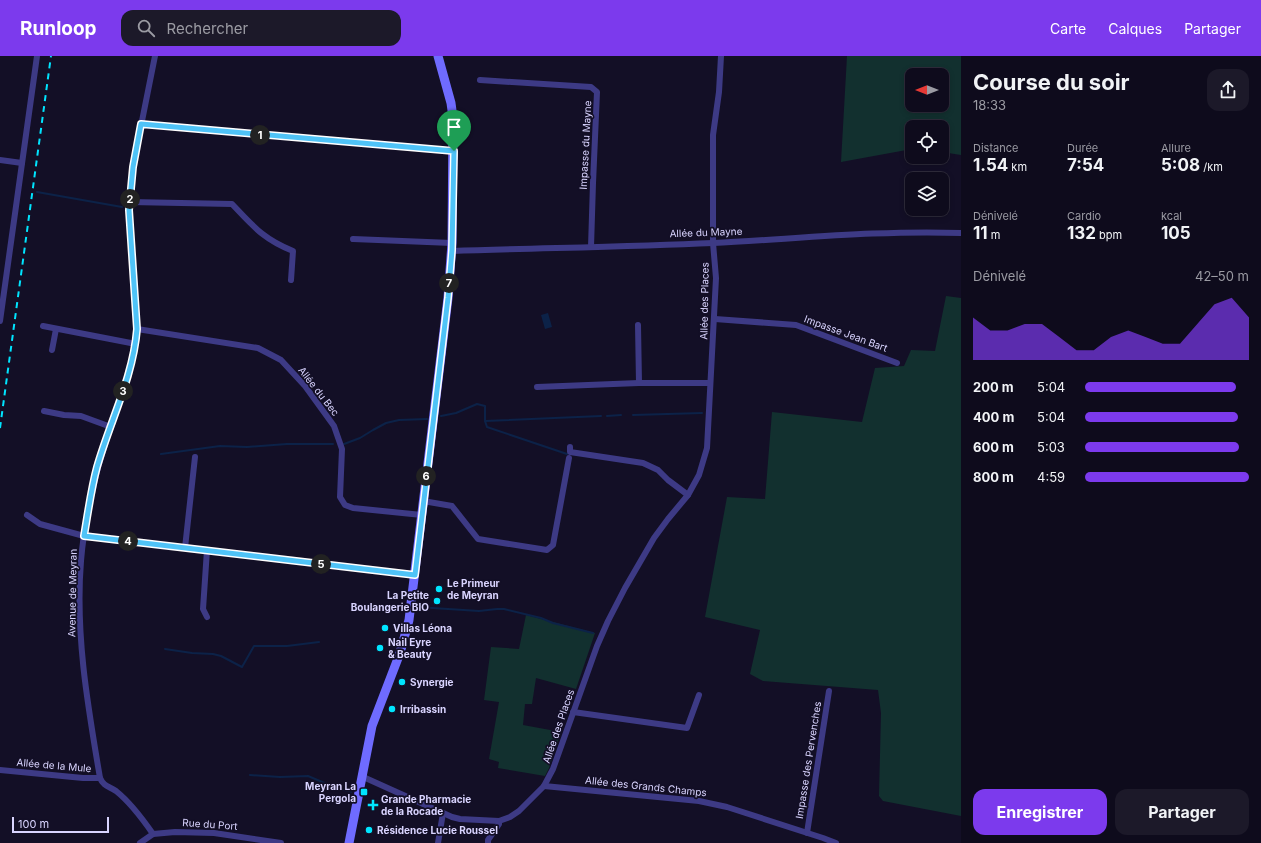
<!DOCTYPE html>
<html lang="fr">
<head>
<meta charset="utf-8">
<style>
	:root { --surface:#0e0b1c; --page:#1c1929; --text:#f1f3f6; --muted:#9b9ba3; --line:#2e2b3b; --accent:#7c3aed }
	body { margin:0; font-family:Inter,sans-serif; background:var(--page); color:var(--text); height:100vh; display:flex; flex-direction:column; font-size:15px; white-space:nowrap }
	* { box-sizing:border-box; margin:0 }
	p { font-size:13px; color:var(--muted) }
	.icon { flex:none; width:22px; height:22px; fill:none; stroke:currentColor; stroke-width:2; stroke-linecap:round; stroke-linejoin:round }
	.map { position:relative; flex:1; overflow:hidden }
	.panel { display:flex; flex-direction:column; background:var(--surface); width:300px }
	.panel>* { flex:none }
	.needle { width:26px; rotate:270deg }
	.controls { position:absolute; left:905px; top:12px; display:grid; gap:8px }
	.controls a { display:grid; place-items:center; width:44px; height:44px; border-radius:8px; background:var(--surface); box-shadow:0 2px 6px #0003,0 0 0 1px var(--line); font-size:20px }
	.scale { position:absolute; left:12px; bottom:10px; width:97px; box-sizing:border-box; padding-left:4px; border:2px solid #d9d4ff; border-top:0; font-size:11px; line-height:14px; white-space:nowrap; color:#d9d4ff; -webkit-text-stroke:3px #130f26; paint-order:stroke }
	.pin { position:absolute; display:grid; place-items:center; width:34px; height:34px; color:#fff; margin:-41px -17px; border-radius:50% 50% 50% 0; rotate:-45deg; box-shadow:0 0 4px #0007 }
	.pin .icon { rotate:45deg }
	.km { position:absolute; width:20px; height:20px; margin:-10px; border-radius:50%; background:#222; color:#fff; font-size:11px; line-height:20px; text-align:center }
	.round { display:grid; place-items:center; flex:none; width:42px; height:42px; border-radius:12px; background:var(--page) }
	.head { display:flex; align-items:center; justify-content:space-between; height:68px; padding:0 12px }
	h1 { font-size:22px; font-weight:700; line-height:30px }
	.figures { display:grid; grid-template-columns:repeat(3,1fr); gap:6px; height:68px; padding:4px 12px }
	.figures div { display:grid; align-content:center }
	.figures b { font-size:17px; font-weight:700 }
	.figures small { font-size:11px; font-weight:400 }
	.figures p { font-size:11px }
	.chart { height:112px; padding:8px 12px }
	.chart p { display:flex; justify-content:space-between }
	.chart svg { width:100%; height:72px; margin-top:4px; fill:var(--accent); opacity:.7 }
	.cta { display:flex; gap:8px; margin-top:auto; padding:8px 12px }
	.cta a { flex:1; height:46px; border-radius:12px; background:var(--accent); color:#fff; font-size:16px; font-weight:700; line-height:46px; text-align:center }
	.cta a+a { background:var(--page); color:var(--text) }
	ul { padding:0 12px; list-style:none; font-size:13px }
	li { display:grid; grid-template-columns:64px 48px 1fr; align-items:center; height:30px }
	li i { height:10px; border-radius:5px; background:var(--accent) }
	header { display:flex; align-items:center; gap:24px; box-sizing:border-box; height:56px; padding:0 20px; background:var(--accent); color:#fff }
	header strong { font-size:19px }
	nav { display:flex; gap:22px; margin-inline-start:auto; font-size:14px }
	.search { width:280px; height:36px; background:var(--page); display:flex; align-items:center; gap:10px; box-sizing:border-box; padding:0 14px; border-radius:12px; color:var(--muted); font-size:15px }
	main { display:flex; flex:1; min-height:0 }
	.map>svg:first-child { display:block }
	.green { fill:#12302f; fill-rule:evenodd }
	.water { fill:#0c2248 }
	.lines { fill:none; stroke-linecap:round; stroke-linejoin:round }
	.stream { stroke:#0c2248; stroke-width:2 }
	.minor { stroke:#3d3a85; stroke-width:6 }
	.secondary { stroke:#6f6bff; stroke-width:9 }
	.rail { stroke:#00e5ff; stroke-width:2; stroke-dasharray:6 5; stroke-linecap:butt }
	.route-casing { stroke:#fff; stroke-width:8 }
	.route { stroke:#4fc3f7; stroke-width:5 }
	.poi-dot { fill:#00e5ff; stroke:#130f26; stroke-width:1.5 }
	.labels { text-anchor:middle; stroke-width:3.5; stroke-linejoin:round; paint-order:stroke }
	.street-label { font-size:10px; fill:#d9d4ff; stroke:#130f26 }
	.poi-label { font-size:10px; font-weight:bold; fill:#d9d4ff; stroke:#130f26; text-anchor:start }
</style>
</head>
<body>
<header>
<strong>Runloop</strong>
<div class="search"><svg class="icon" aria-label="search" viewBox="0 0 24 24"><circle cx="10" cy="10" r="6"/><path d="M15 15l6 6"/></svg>Rechercher</div>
<nav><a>Carte</a><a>Calques</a><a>Partager</a></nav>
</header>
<main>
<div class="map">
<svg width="961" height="787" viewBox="0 0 961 787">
	<rect width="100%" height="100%" fill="#130f26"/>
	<g class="green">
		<path d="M847,0H961V99L942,96V71H912V93L841,106ZM912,19H942V49H912Z"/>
		<path d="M946,240L961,242V760L883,745L879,740L881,657L878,634L763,625L750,618L760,574L705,561L727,441L765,443L772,356L862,366L875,312L904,310L911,294L935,295Z"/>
		<path d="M526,559L595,577L576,633L536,622L532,648H525L523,669L561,676L549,712L545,720L498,712L499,706L489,703L499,646L484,644L491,591L519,593Z"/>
	</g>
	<path class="water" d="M548,257L552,271L545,273L541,259Z"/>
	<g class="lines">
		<g class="stream">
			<path d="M37,136L122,151"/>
			<path d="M633,359L702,357"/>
			<path d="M441,360L456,357L477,348L485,350V365L487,371L567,398"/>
			<path d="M607,360L621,359"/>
			<path d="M485,365L601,360"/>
			<path d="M344,388L360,382L373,374L386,367L399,364L427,363"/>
			<path d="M161,398L220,390L247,391L287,388H333"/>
			<path d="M417,551L479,555L497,553H504L541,562L553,567L593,577"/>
			<path d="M165,593L192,597L213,598L221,600L242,611L254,590H287L319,586"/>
			<path d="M250,719L280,721L308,720L334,731L351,736"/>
		</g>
		<g class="minor">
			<path d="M480,24L591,31L597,36L593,127L591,191"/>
			<path d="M141,68L454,95"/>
			<path d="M0,104L22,107"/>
			<path d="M130,146L232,148C253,170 263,183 293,195L291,224"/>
			<path d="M353,183L452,187"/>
			<path d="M452,195C539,192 626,191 713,187C795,183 878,174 961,177"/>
			<path d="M715,263L796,269L897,307"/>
			<path d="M0,265L37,0"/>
			<path d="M638,269L639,327"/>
			<path d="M43,270L136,288"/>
			<path d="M137,273L258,292L281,304L305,330L334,370L342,393L340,441L345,449L353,452L422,459"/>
			<path d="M52,294L56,273"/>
			<path d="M537,331L639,327H710"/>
			<path d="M44,355L64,359L81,360L111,371"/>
			<path d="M570,391V396L643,407L658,414L668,424L688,439"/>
			<path d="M423,445L452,450L478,483L547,494L553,489L569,402"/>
			<path d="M27,459L40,468L84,480L415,519"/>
			<path d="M185,492L195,401"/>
			<path d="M207,561L203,553L207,494"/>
			<path d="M573,656L687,672L699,639"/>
			<path d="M0,714L83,722H100C104,731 109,730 116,735C131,747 142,762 153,778"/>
			<path d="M361,720L452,761L460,763L499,765L510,761L519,755L544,730L553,713L597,590L608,565L625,532L654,482L668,463L688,439L699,419L707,392L716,222L713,187V79L719,36L721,0"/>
			<path d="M100,722C88,651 75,578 81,505C83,479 88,453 94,428C105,375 132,327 137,273L129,154L131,128L134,105L155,0"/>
			<path d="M544,730L699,745L727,751L823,782L836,787"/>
			<path d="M807,777L829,635"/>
			<path d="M140,787L153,778L175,776L214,777L281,787"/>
			<path d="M438,787L443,757"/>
			<path d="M488,787V784L499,768V765"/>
		</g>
		<path class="secondary" d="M349,787L372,670L400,597L409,564L448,242L452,187L453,62L451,47L438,0"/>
		<path class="rail" d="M0,372L51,0"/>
	</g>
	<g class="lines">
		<g class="route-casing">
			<path id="route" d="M141,68L454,95L452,194L448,242L415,519L84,480C88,457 91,433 97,411C110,365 133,322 137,273L129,154L133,111Z"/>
		</g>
		<use href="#route" class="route"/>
	</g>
	<g class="poi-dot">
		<circle cx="439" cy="533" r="4"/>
		<circle cx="437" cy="545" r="4"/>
		<circle cx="385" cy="572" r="4"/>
		<circle cx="380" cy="592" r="4"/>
		<circle cx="402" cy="626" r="4"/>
		<circle cx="392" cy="653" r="4"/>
		<rect x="360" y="732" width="8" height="8" rx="2"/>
		<path d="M371 743h4v4h4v4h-4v4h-4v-4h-4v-4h4z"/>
		<circle cx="369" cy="774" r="4"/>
	</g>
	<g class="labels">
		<g class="street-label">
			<text transform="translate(585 89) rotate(-87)" y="4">Impasse du Mayne</text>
			<text transform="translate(706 176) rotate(-2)" y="4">Allée du Mayne</text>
			<text transform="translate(704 245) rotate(-89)" y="4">Allée des Places</text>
			<text transform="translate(846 277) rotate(20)" y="4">Impasse Jean Bart</text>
			<text transform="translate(319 335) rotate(52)" y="4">Allée du Bec</text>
			<text transform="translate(72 537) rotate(-89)" y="4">Avenue de Meyran</text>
			<text transform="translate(558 670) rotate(-71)" y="4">Allée des Places</text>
			<text transform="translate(808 704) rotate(-81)" y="4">Impasse des Pervenches</text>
			<text transform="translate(54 709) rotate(5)" y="4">Allée de la Mule</text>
			<text transform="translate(646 730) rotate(6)" y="4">Allée des Grands Champs</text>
			<text transform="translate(210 768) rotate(4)" y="4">Rue du Port</text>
		</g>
		<g class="poi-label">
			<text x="447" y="531">Le Primeur<tspan x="447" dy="12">de Meyran</tspan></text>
			<text x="429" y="543" text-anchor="end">La Petite<tspan x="429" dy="12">Boulangerie BIO</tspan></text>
			<text x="393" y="576">Villas Léona</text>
			<text x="388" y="590">Nail Eyre<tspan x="388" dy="12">&amp; Beauty</tspan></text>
			<text x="410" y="630">Synergie</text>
			<text x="400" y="657">Irribassin</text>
			<text x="356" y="734" text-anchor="end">Meyran La<tspan x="356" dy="12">Pergola</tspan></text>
			<text x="381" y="747">Grande Pharmacie<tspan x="381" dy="12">de la Rocade</tspan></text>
			<text x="377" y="778">Résidence Lucie Roussel</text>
		</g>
	</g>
</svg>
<div class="controls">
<a><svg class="needle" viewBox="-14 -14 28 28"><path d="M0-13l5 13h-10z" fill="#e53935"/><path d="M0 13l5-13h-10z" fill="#9b9ba3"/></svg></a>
<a><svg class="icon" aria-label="locate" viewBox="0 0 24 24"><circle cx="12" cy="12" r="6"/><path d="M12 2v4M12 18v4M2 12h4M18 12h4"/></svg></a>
<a><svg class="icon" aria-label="layers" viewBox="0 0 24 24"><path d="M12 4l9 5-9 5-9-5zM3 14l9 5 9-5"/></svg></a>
</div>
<div class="scale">100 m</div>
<div class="pin" style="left:454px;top:95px;background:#1e9e55"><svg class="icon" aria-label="arrive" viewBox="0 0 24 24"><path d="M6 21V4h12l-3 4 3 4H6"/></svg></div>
<b class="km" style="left:260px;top:79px">1</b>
<b class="km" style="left:130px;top:143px">2</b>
<b class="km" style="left:123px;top:335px">3</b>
<b class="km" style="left:128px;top:485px">4</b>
<b class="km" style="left:321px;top:508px">5</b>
<b class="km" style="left:426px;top:420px">6</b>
<b class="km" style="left:449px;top:227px">7</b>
</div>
<section class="panel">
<div class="head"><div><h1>Course du soir</h1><p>18:33</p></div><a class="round"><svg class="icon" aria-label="share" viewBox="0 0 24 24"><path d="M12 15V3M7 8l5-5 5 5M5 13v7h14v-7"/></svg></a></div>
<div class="figures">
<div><p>Distance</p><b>1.54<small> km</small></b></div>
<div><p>Durée</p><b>7:54</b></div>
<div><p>Allure</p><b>5:08<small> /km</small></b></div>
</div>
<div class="figures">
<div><p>Dénivelé</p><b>11<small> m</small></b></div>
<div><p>Cardio</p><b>132<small> bpm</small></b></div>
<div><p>kcal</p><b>105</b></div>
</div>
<div class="chart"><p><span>Dénivelé</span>42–50 m</p>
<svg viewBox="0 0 160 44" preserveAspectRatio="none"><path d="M0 44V18L10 26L20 26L30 22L40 22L50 30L60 38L70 38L80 30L90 26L100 30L110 34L120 34L130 22L140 10L150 6L160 18V44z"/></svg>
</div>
<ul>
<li><b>200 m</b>5:04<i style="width:92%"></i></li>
<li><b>400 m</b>5:04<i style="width:93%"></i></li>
<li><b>600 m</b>5:03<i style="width:94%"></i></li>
<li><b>800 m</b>4:59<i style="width:100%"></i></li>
</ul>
<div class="cta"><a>Enregistrer</a><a>Partager</a></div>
</section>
</main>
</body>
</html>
